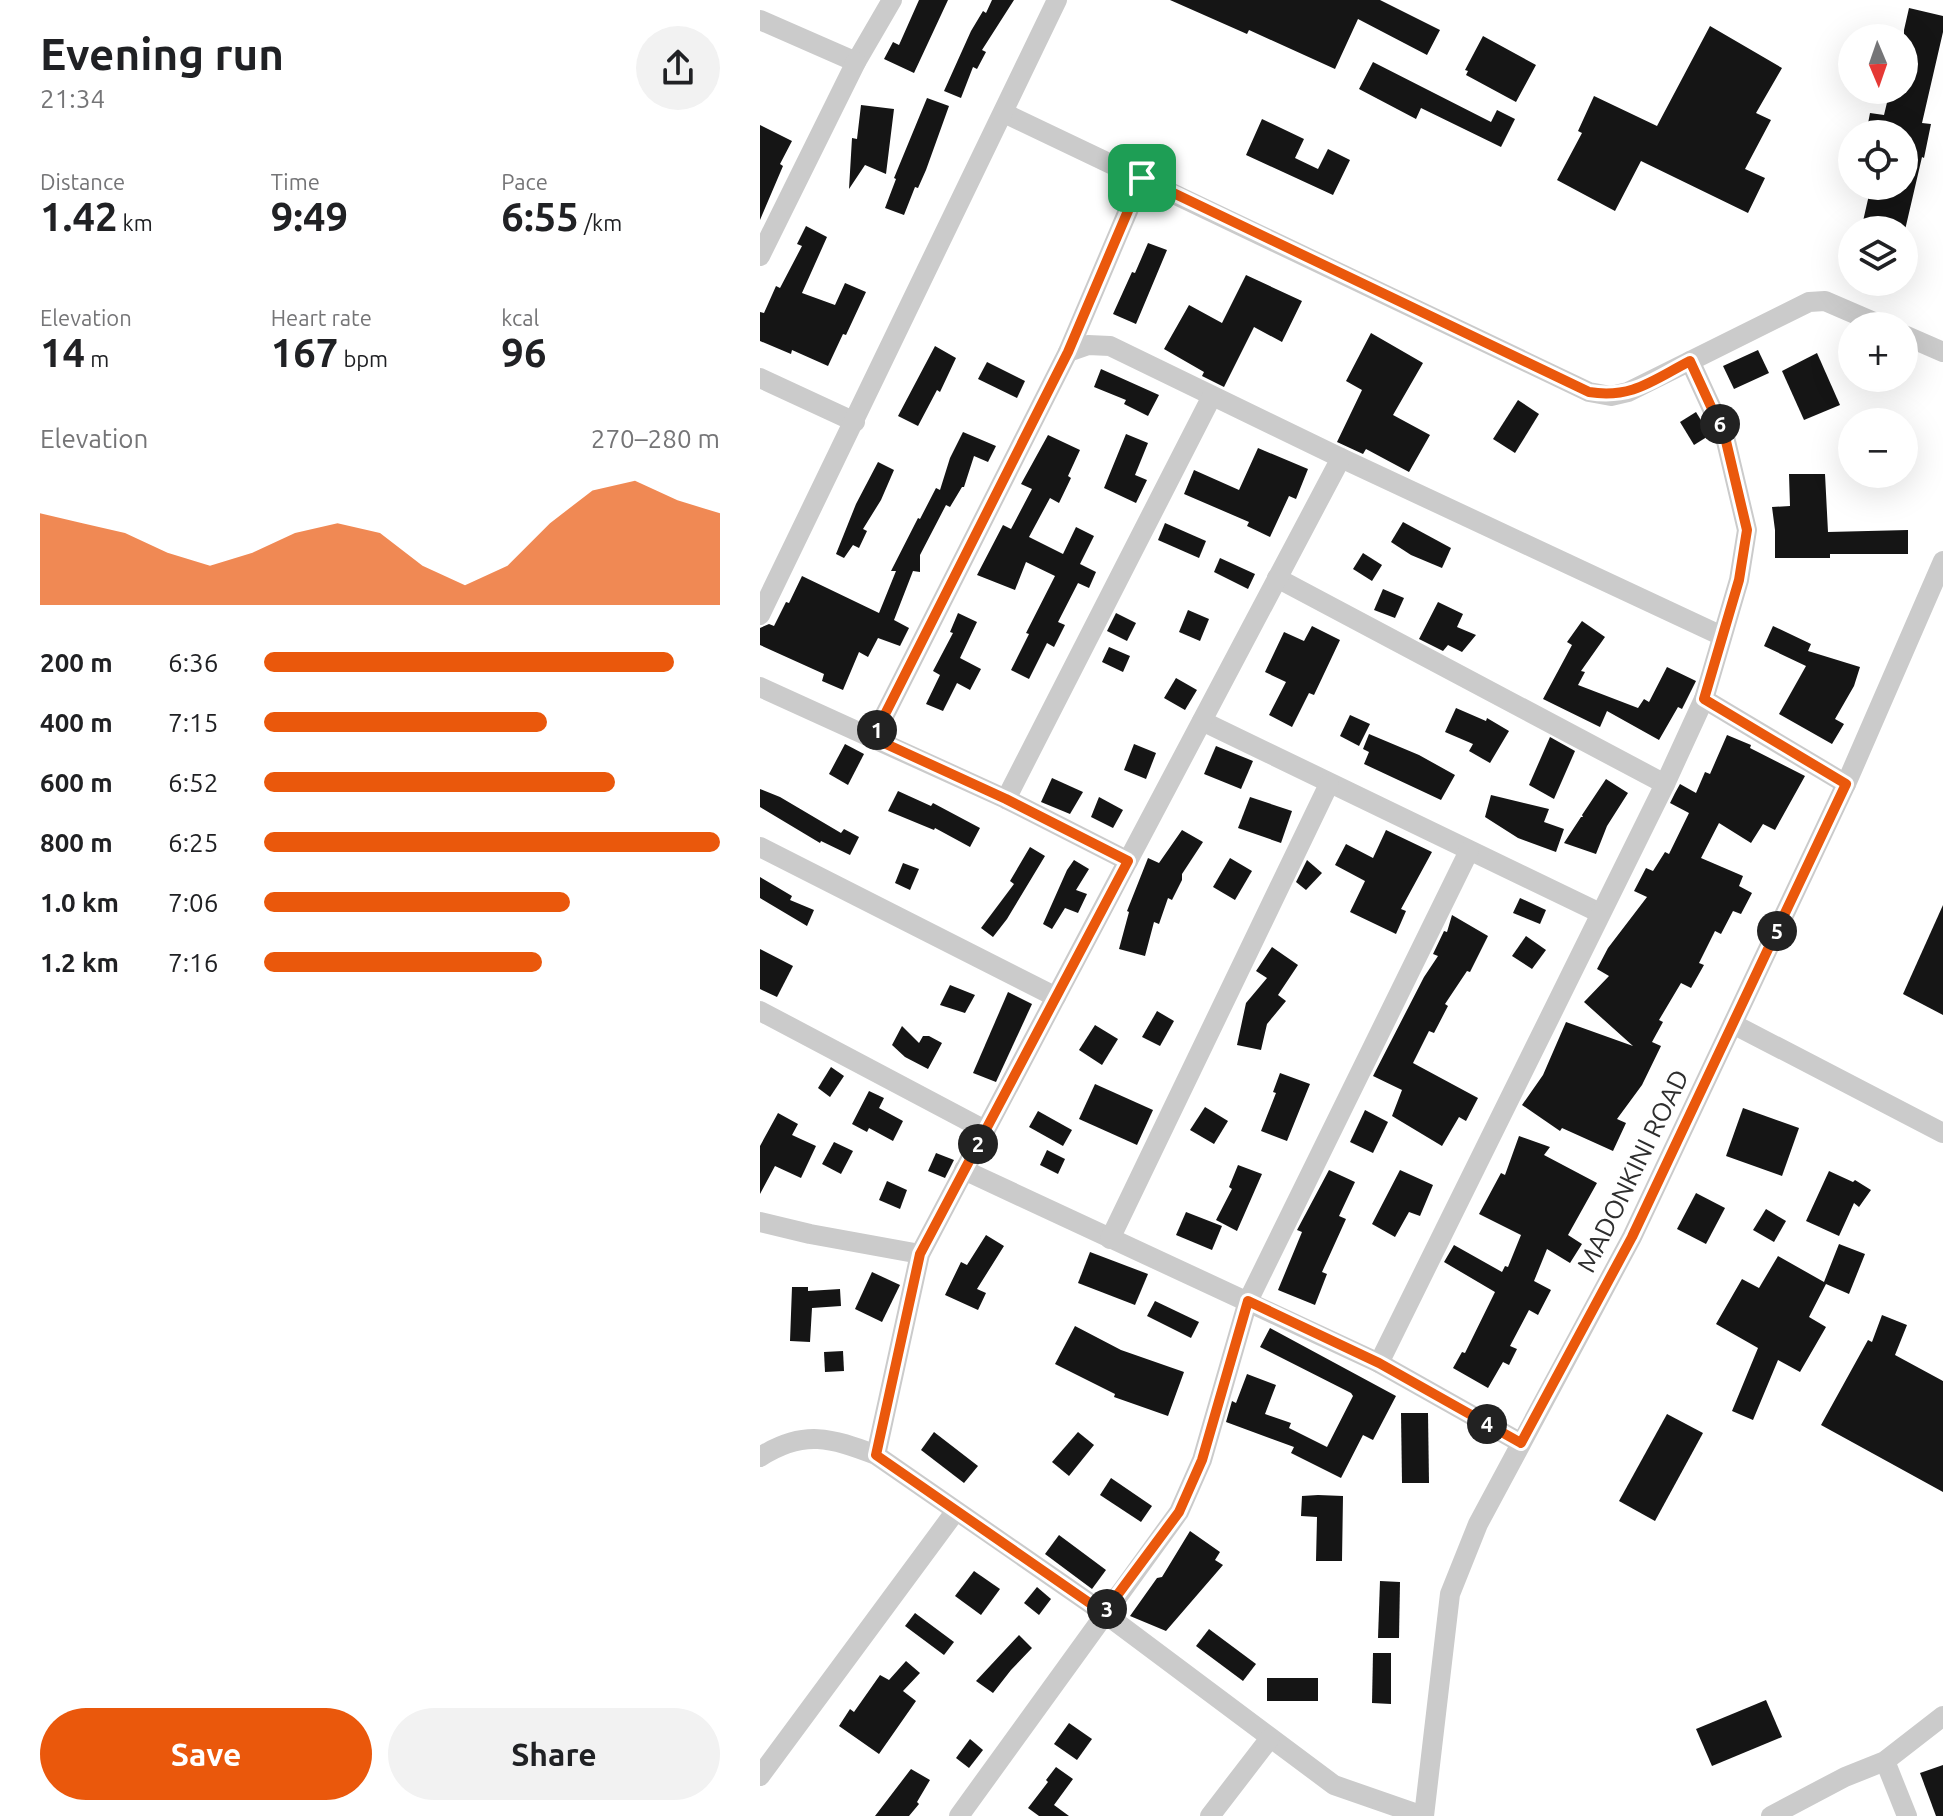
<!DOCTYPE html>
<html lang="en">
<head>
<meta charset="utf-8">
<style>
	:root { --surface:#fff; --page:#f2f2f2; --text:#202124; --muted:#757577; --accent:#ea580c }
	body { margin:0; font-family:Ubuntu,sans-serif; background:var(--page); color:var(--text); height:100vh; display:flex; flex-direction:column; font-size:30px; white-space:nowrap }
	* { box-sizing:border-box; margin:0 }
	p { font-size:26px; color:var(--muted) }
	.icon { flex:none; width:44px; height:44px; fill:none; stroke:currentColor; stroke-width:2; stroke-linecap:round; stroke-linejoin:round }
	.map { position:relative; flex:1; overflow:hidden }
	.details { display:flex; flex-direction:column; background:var(--surface); width:760px }
	.details>* { flex:none }
	.needle { width:52px; rotate:178deg }
	.buttons { position:absolute; left:1078px; top:24px; display:grid; gap:16px }
	.buttons a { display:grid; place-items:center; width:80px; height:80px; border-radius:50%; background:var(--surface); box-shadow:0 8px 32px #0002; font-size:40px }
	.pin { position:absolute; display:grid; place-items:center; width:68px; height:68px; color:#fff; margin:-34px; border-radius:16px; box-shadow:0 4px 12px #0006 }
	.km { position:absolute; width:40px; height:40px; margin:-20px; border-radius:50%; background:#222; color:#fff; font-size:22px; line-height:40px; text-align:center }
	.round { display:grid; place-items:center; flex:none; width:84px; height:84px; border-radius:42px; background:var(--page) }
	.overview { display:flex; align-items:center; justify-content:space-between; height:136px; padding:0 40px }
	h1 { font-size:44px; font-weight:600; line-height:60px }
	.figures { display:grid; grid-template-columns:repeat(3,1fr); gap:12px; height:136px; padding:8px 40px }
	.figures div { display:grid; align-content:center }
	.figures b { font-size:40px; font-weight:600 }
	.figures small { font-size:22px; font-weight:400 }
	.figures p { font-size:22px }
	.chart { height:224px; padding:16px 40px }
	.chart p { display:flex; justify-content:space-between }
	.chart svg { width:100%; height:144px; margin-top:8px; fill:var(--accent); opacity:.7 }
	.action { display:flex; gap:16px; margin-top:auto; padding:16px 40px }
	.action a { flex:1; height:92px; border-radius:48px; background:var(--accent); color:#fff; font-size:32px; font-weight:600; line-height:92px; text-align:center }
	.action a+a { background:var(--page); color:var(--text) }
	ul { padding:0 40px; list-style:none; font-size:26px }
	li { display:grid; grid-template-columns:128px 96px 1fr; align-items:center; height:60px }
	li i { height:20px; border-radius:10px; background:var(--accent) }
	main { display:flex; flex:1; min-height:0 }
	.map>svg:first-child { display:block }
	.building { fill:#151515 }
	.lines { fill:none; stroke-linecap:round; stroke-linejoin:round }
	.minor { stroke:#cbcbcb; stroke-width:20 }
	.route-casing { stroke:#fff; stroke-width:16 }
	.route { stroke:#ea580c; stroke-width:10 }
	.labels { text-anchor:middle; stroke-width:8; stroke-linejoin:round; paint-order:stroke }
	.street-label { font-size:26px; fill:#2e2e2e; stroke:#fff }
</style>
</head>
<body>
<main>
<section class="details">
<div class="overview"><div><h1>Evening run</h1><p>21:34</p></div><a class="round"><svg class="icon" aria-label="share" viewBox="0 0 24 24"><path d="M12 15V3M7 8l5-5 5 5M5 13v7h14v-7"/></svg></a></div>
<div class="figures">
<div><p>Distance</p><b>1.42<small> km</small></b></div>
<div><p>Time</p><b>9:49</b></div>
<div><p>Pace</p><b>6:55<small> /km</small></b></div>
</div>
<div class="figures">
<div><p>Elevation</p><b>14<small> m</small></b></div>
<div><p>Heart rate</p><b>167<small> bpm</small></b></div>
<div><p>kcal</p><b>96</b></div>
</div>
<div class="chart"><p><span>Elevation</span>270–280 m</p>
<svg viewBox="0 0 160 44" preserveAspectRatio="none"><path d="M0 44V16L10 19L20 22L30 28L40 32L50 28L60 22L70 19L80 22L90 32L100 38L110 32L120 19L130 9L140 6L150 12L160 16V44z"/></svg>
</div>
<ul>
<li><b>200 m</b>6:36<i style="width:90%"></i></li>
<li><b>400 m</b>7:15<i style="width:62%"></i></li>
<li><b>600 m</b>6:52<i style="width:77%"></i></li>
<li><b>800 m</b>6:25<i style="width:100%"></i></li>
<li><b>1.0 km</b>7:06<i style="width:67%"></i></li>
<li><b>1.2 km</b>7:16<i style="width:61%"></i></li>
</ul>
<div class="action"><a>Save</a><a>Share</a></div>
</section>
<div class="map">
<svg width="1183" height="1816" viewBox="0 0 1183 1816">
	<rect width="100%" height="100%" fill="#fff"/>
	<g class="building">
		<path d="M159,0H188L154,73L124,59L133,42L139,45Z"/>
		<path d="M232,0H254L222,50L226,52L217,69L213,67L201,98L184,91L211,31L223,11L226,13Z"/>
		<path d="M410,0H620L680,30L667,55L598,19L575,69L489,30L487,34Z"/>
		<path d="M1149,8L1183,16V32L1162,123L1171,124L1164,158L1162,157L1145,230H1101L1111,186H1144V134H1106L1110,113L1124,115L1130,90H1144V30Z"/>
		<path d="M950,26L1022,68L996,113L1011,120L985,169L1005,178L988,213L881,161L855,211L797,180L822,133L818,131L834,96L897,126Z"/>
		<path d="M723,36L776,65L756,102L706,75L708,71L705,70Z"/>
		<path d="M613,62L731,122L737,110L755,119L741,147L661,108L656,119L599,89Z"/>
		<path d="M167,98L189,106L166,170L158,188L155,187L144,215L125,208L136,179L134,178Z"/>
		<path d="M101,105L134,109L126,174L105,165L89,189L92,138L97,139Z"/>
		<path d="M502,119L544,139L535,158L558,169L568,149L590,160L573,195L486,155Z"/>
		<path d="M0,125L32,141L20,164L23,166L0,220Z"/>
		<path d="M46,226L67,237L42,293L75,305L85,283L106,292L86,335L83,334L68,366L32,350L31,354L0,341V312L4,313L16,286L20,288L42,246L37,244Z"/>
		<path d="M388,243L407,250L376,324L353,314L372,272L375,273Z"/>
		<path d="M486,275L542,301L522,342L494,327L464,387L442,376L444,372L404,349L429,305L462,323Z"/>
		<path d="M611,333L663,363L633,415L670,435L649,472L606,449L603,454L577,442L602,390L586,381Z"/>
		<path d="M175,346L196,358L180,392L177,390L158,426L138,416Z"/>
		<path d="M998,350L1009,373L974,389L963,366Z"/>
		<path d="M1057,353L1080,405L1044,420L1022,371Z"/>
		<path d="M227,362L265,381L257,398L218,379Z"/>
		<path d="M341,369L399,395L388,416L364,404L366,400L334,387Z"/>
		<path d="M758,400L779,414L755,453L733,439Z"/>
		<path d="M936,412L950,435L934,445L920,422Z"/>
		<path d="M203,432L236,446L228,462L214,456L204,487H202L190,507L186,505L160,555V572L153,571L134,620L149,628L140,646L118,638L108,657L99,652L83,690L62,681L64,674L0,645V628L9,624L14,626L26,602L29,603L42,576L119,613L136,571H131L158,518L160,519L176,488L180,490L190,458Z"/>
		<path d="M366,434L388,443L375,475L387,480L376,503L344,488Z"/>
		<path d="M288,435L320,450L308,476L311,478L299,503L290,498L269,537L303,554L316,527L334,536L320,564L336,572L329,588L318,583L298,622L305,625L294,647L287,643L269,679L251,670L269,634L266,633L295,576L266,562L255,590L217,575L243,525L251,529L272,489L261,484Z"/>
		<path d="M498,448L548,469L536,499L529,496L510,537L487,526L489,522L424,494L434,470L479,490Z"/>
		<path d="M118,462L134,470L121,500L103,529L107,531L99,548L93,545L84,558L76,554L96,504Z"/>
		<path d="M1029,474H1065L1068,532L1148,530V554H1070V558H1015V530L1012,507L1030,506Z"/>
		<path d="M643,522L691,548L682,568L651,555L631,542Z"/>
		<path d="M405,523L446,541L439,558L398,540Z"/>
		<path d="M603,553L622,565L612,581L593,569Z"/>
		<path d="M460,558L495,574L488,589L454,572Z"/>
		<path d="M623,589L644,598L635,618L614,610Z"/>
		<path d="M678,602L703,614L697,627L716,635L702,652L688,645L683,651L659,639Z"/>
		<path d="M428,610L449,619L440,641L419,632Z"/>
		<path d="M198,613L217,622L200,658L221,669L210,690L197,683L183,711L166,704L180,675L173,671L193,633L190,632Z"/>
		<path d="M356,613L376,623L367,641L347,631Z"/>
		<path d="M822,621L845,637L821,671L825,672L818,685L878,708L884,699L889,702L907,667L936,681L922,709L918,707L899,740L847,711L840,727L783,699L812,645L807,642Z"/>
		<path d="M552,626L580,640L554,695L549,693L532,727L509,715L526,682L505,672L524,632L544,641Z"/>
		<path d="M1013,626L1051,644L1048,651L1100,667L1094,686L1075,719L1084,724L1072,744L1019,714L1046,666L1004,646Z"/>
		<path d="M349,647L370,656L363,672L342,662Z"/>
		<path d="M416,678L437,690L425,710L404,698Z"/>
		<path d="M696,708L726,721L727,718L749,731L730,763L709,751L713,744L685,732Z"/>
		<path d="M590,715L610,724L599,746L580,736Z"/>
		<path d="M609,734L659,755L695,775L681,800L604,764L609,752L603,749Z"/>
		<path d="M967,735L991,745L990,748L1045,776L1015,830L1003,824L991,843L959,823L941,858L983,876L979,886L992,893L981,914L973,911L961,934L955,931L939,963L944,965L931,988L921,983L899,1020L903,1022L892,1042L901,1046L882,1085L857,1119L866,1123L853,1151L802,1128L800,1131L762,1105L783,1075L806,1022L873,1046L824,1002L849,976L837,969L848,948L887,897L874,891L886,868L893,871L905,852L909,854L929,813L910,803L915,793L920,784L936,793L945,772L950,774Z"/>
		<path d="M790,737L815,751L794,799L769,785Z"/>
		<path d="M85,744L104,754L88,785L69,774Z"/>
		<path d="M374,744L396,753L386,779L364,770Z"/>
		<path d="M456,746L493,761L481,789L444,774Z"/>
		<path d="M292,778L323,792L310,814L281,802Z"/>
		<path d="M846,779L868,793L847,826L836,854L804,843L821,817H823L822,815Z"/>
		<path d="M0,789L20,797L81,833L84,829L99,837L90,855L61,841L60,843L0,807Z"/>
		<path d="M138,791L171,806L173,803L220,828L210,847L175,828L174,830L128,811Z"/>
		<path d="M731,795L789,809L784,822L804,829L796,852L758,838L725,817Z"/>
		<path d="M339,797L363,810L353,828L331,817Z"/>
		<path d="M490,797L532,811L521,843L478,828Z"/>
		<path d="M422,830L443,842L422,874V880L412,900L408,898L399,924L394,922L385,956L359,949L369,912L367,911L388,858L399,863Z"/>
		<path d="M626,830L672,852L641,909L646,911L636,934L590,912L605,881L575,865L586,844L613,858Z"/>
		<path d="M270,847L285,856L247,919L233,937L221,928L254,884L250,881Z"/>
		<path d="M470,858L492,871L475,900L453,887Z"/>
		<path d="M314,860L329,869L316,890L327,894L318,913L305,908L292,929L283,924L307,870Z"/>
		<path d="M547,860L562,873L546,890L536,882Z"/>
		<path d="M143,863L159,869L150,890L135,883Z"/>
		<path d="M0,877L32,896L30,900L54,910L47,926L0,898Z"/>
		<path d="M760,898L786,910L780,924L753,913Z"/>
		<path d="M1183,905V1015L1143,994Z"/>
		<path d="M692,915L728,936L710,972L707,971L685,1004L688,1006L674,1033L669,1031L653,1063L718,1098L706,1121L699,1117L682,1146L632,1116L642,1090L613,1076L664,977L678,956L673,954L684,931L687,932Z"/>
		<path d="M766,936L786,950L772,969L752,956Z"/>
		<path d="M512,947L538,965L518,995L526,1001L507,1024L501,1050L477,1045L486,1003L507,978L496,971Z"/>
		<path d="M0,949L33,966L17,997L0,989Z"/>
		<path d="M190,985L215,995L205,1013L180,1005Z"/>
		<path d="M248,992L272,1004L236,1082L213,1073Z"/>
		<path d="M397,1011L414,1021L400,1046L382,1037Z"/>
		<path d="M335,1025L358,1039L342,1065L319,1050Z"/>
		<path d="M142,1026L159,1043L163,1036H169L182,1043L168,1069L145,1057L132,1045Z"/>
		<path d="M71,1067L84,1076L70,1097L58,1088Z"/>
		<path d="M520,1073L550,1084L527,1141L501,1131L516,1093L513,1092Z"/>
		<path d="M335,1084L393,1110L377,1145L319,1119Z"/>
		<path d="M109,1091L124,1098L119,1108L143,1121L133,1141L109,1128L107,1132L92,1124Z"/>
		<path d="M445,1107L468,1121L454,1144L430,1130Z"/>
		<path d="M983,1108L1039,1128L1022,1176L966,1156Z"/>
		<path d="M605,1110L628,1122L613,1153L590,1142Z"/>
		<path d="M278,1111L312,1130L303,1146L269,1127Z"/>
		<path d="M18,1113L38,1124L32,1135L56,1146L41,1178L15,1166L0,1194V1146Z"/>
		<path d="M759,1136L790,1147L784,1155L837,1183L808,1235L822,1244L810,1263L787,1249L774,1281L791,1290L778,1315L769,1310L750,1346L757,1349L749,1365L743,1362L728,1388L693,1368L702,1352L705,1353L735,1292L684,1262L694,1245L742,1272L745,1266L748,1267L761,1235L719,1214L741,1173L745,1175Z"/>
		<path d="M74,1142L93,1151L81,1174L62,1164Z"/>
		<path d="M287,1150L305,1159L298,1174L280,1165Z"/>
		<path d="M176,1153L194,1160L185,1178L168,1171Z"/>
		<path d="M478,1165L502,1174L477,1231L456,1220L472,1189L469,1187Z"/>
		<path d="M569,1170L595,1182L579,1216L586,1219L562,1272L567,1274L555,1305L518,1290L542,1232L537,1230Z"/>
		<path d="M640,1170L673,1185L660,1216L649,1212L635,1237L612,1224Z"/>
		<path d="M1069,1171L1093,1182L1095,1180L1111,1190L1099,1207L1094,1203L1079,1236L1046,1221Z"/>
		<path d="M127,1181L147,1190L140,1209L119,1200Z"/>
		<path d="M936,1193L965,1208L946,1244L917,1229Z"/>
		<path d="M1006,1209L1026,1221L1014,1242L993,1230Z"/>
		<path d="M426,1212L462,1226L452,1250L416,1235Z"/>
		<path d="M226,1235L244,1246L217,1289L226,1293L218,1310L185,1295L201,1262L207,1265Z"/>
		<path d="M1079,1244L1105,1254L1089,1294L1066,1284L1049,1317L1066,1327L1040,1372L1018,1360L993,1420L972,1411L998,1348L956,1324L982,1279L999,1288L1018,1256L1064,1282Z"/>
		<path d="M330,1252L388,1274L375,1305L318,1283Z"/>
		<path d="M112,1272L140,1285L122,1322L95,1309Z"/>
		<path d="M32,1287H48V1291L80,1289L81,1306L52,1308L50,1342L30,1341Z"/>
		<path d="M395,1301L439,1322L431,1338L387,1316Z"/>
		<path d="M1122,1315L1147,1325L1135,1355L1183,1381V1492L1061,1425L1108,1340L1112,1342Z"/>
		<path d="M315,1326L361,1350L424,1372L408,1416L354,1397L355,1394L295,1364Z"/>
		<path d="M510,1328L636,1396L613,1440L603,1435L581,1478L531,1453L534,1447L466,1422L472,1401L476,1403L487,1374L516,1385L505,1414L531,1423L529,1428L567,1447L593,1396L591,1393L500,1347Z"/>
		<path d="M83,1351L84,1371L65,1372L64,1352Z"/>
		<path d="M641,1413H668L669,1483H642Z"/>
		<path d="M907,1414L943,1433L895,1521L859,1501Z"/>
		<path d="M174,1432L218,1466L204,1483L161,1450Z"/>
		<path d="M318,1432L334,1445L309,1476L292,1462Z"/>
		<path d="M351,1478L392,1506L381,1522L340,1495Z"/>
		<path d="M558,1495L583,1496L582,1561H556L557,1517L541,1516L542,1496Z"/>
		<path d="M430,1531L460,1552L455,1560L463,1565L406,1631L370,1616L397,1578L402,1577Z"/>
		<path d="M299,1535L346,1570L332,1589L285,1554Z"/>
		<path d="M214,1571L240,1589L221,1615L195,1596Z"/>
		<path d="M620,1581L640,1582L639,1638H618Z"/>
		<path d="M277,1587L291,1599L279,1615L264,1603Z"/>
		<path d="M155,1613L194,1642L184,1655L145,1626Z"/>
		<path d="M449,1629L496,1664L483,1681L436,1646Z"/>
		<path d="M259,1635L272,1648L251,1670L233,1693L216,1681Z"/>
		<path d="M613,1653H631V1704L612,1703Z"/>
		<path d="M146,1661L160,1673L143,1691L156,1701L119,1754L79,1726L90,1709L94,1712L120,1675L129,1680Z"/>
		<rect x="507" y="1678" width="51" height="23"/>
		<path d="M1006,1700L1022,1737L952,1766L936,1729Z"/>
		<path d="M309,1723L332,1739L317,1760L294,1744Z"/>
		<path d="M210,1739L223,1750L209,1768L196,1758Z"/>
		<path d="M1183,1765V1816H1176L1160,1773Z"/>
		<path d="M296,1767L313,1779L294,1805L309,1816H279L268,1808L288,1782L286,1780Z"/>
		<path d="M151,1769L170,1780L157,1802L159,1804L149,1816H115Z"/>
	</g>
	<g class="lines">
		<g class="minor">
			<path d="M0,20L96,62L132,0"/>
			<path d="M244,113L829,392L851,396L868,392L1049,302L1065,301L1123,326"/>
			<path d="M382,178L308,352L328,345L350,346L581,458L962,636"/>
			<path d="M0,256L96,62"/>
			<path d="M1144,335L1183,352"/>
			<path d="M0,378L95,422"/>
			<path d="M517,578L905,784"/>
			<path d="M0,615L297,0"/>
			<path d="M0,687L246,799L368,861"/>
			<path d="M944,699L1086,784"/>
			<path d="M442,721L840,913"/>
			<path d="M113,738L308,352"/>
			<path d="M246,799L452,396"/>
			<path d="M0,847L296,997"/>
			<path d="M0,1011L225,1130"/>
			<path d="M973,1024L1183,1133"/>
			<path d="M204,1170L619,1363L761,1443"/>
			<path d="M0,1222L50,1234L160,1254"/>
			<path d="M350,1239L569,784"/>
			<path d="M619,1363L905,784L944,699L979,580L987,530L965,437L930,361"/>
			<path d="M116,1455L160,1254L581,458"/>
			<path d="M0,1457C44,1429 71,1438 116,1455L344,1613L574,1785L663,1816"/>
			<path d="M1125,1761L1147,1816"/>
			<path d="M0,1776L195,1512"/>
			<path d="M199,1816L419,1512L442,1460L488,1301L709,851"/>
			<path d="M450,1816L510,1738"/>
			<path d="M664,1816L690,1594L718,1524L872,1237L1086,784L1183,561"/>
			<path d="M1011,1816L1085,1777L1125,1761L1183,1716"/>
		</g>
	</g>
	<g class="lines">
		<g class="route-casing">
			<path id="route" d="M382,178L829,392C872,399 893,380 930,361L965,437L987,530L979,580L944,699L1086,784L872,1237L761,1443L619,1363L488,1301L442,1460L419,1512L344,1613L116,1455L160,1254L368,861L246,799L113,738L308,352Z"/>
		</g>
		<use href="#route" class="route"/>
	</g>
	<g class="labels">
		<g class="street-label">
			<text transform="translate(873 1171) rotate(-64)" y="9">MADONKINI ROAD</text>
		</g>
	</g>
</svg>
<div class="buttons">
<a><svg class="needle" viewBox="-14 -14 28 28"><path d="M0-13l5 13h-10z" fill="#e53935"/><path d="M0 13l5-13h-10z" fill="#757577"/></svg></a>
<a><svg class="icon" aria-label="locate" viewBox="0 0 24 24"><circle cx="12" cy="12" r="6"/><path d="M12 2v4M12 18v4M2 12h4M18 12h4"/></svg></a>
<a><svg class="icon" aria-label="layers" viewBox="0 0 24 24"><path d="M12 4l9 5-9 5-9-5zM3 14l9 5 9-5"/></svg></a>
<a>+</a>
<a>−</a>
</div>
<div class="pin" style="left:382px;top:178px;background:#1e9e55"><svg class="icon" aria-label="arrive" viewBox="0 0 24 24"><path d="M6 21V4h12l-3 4 3 4H6"/></svg></div>
<b class="km" style="left:117px;top:730px">1</b>
<b class="km" style="left:218px;top:1144px">2</b>
<b class="km" style="left:347px;top:1609px">3</b>
<b class="km" style="left:727px;top:1424px">4</b>
<b class="km" style="left:1017px;top:931px">5</b>
<b class="km" style="left:960px;top:424px">6</b>
</div>
</main>
</body>
</html>
